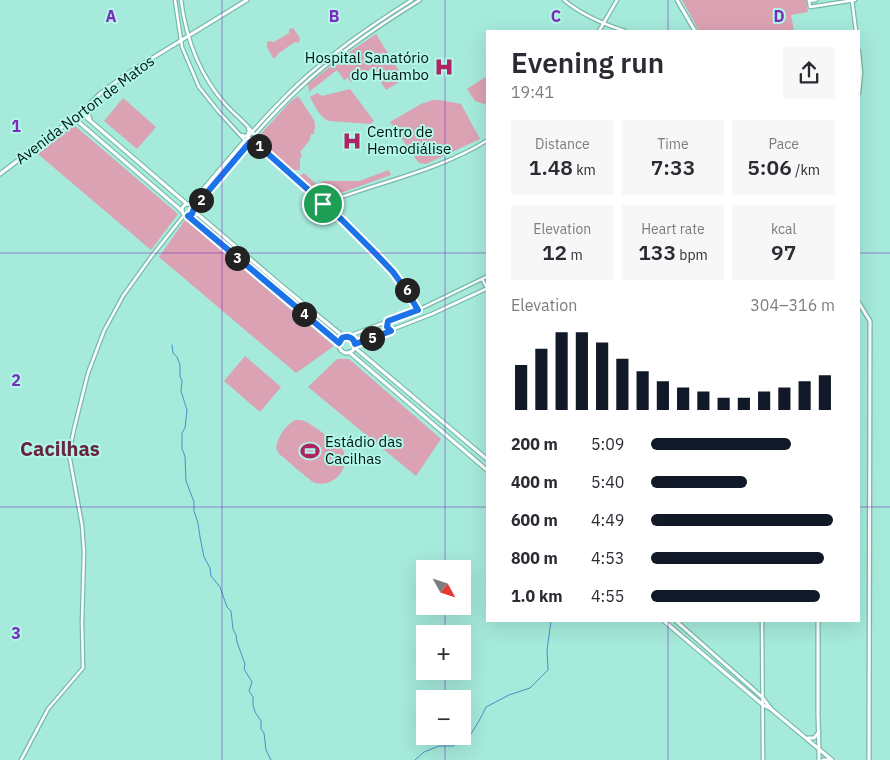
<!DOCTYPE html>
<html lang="en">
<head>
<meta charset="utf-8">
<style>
	:root { --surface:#fff; --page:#f7f7f7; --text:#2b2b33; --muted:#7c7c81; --accent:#111827 }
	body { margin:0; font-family:"IBM Plex Sans",sans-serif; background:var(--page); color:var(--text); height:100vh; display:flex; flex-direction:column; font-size:19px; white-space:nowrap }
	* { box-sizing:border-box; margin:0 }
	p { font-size:16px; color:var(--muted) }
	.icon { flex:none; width:28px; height:28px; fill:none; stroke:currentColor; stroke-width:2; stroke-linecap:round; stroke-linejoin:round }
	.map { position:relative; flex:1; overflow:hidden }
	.drawer { position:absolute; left:486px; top:30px; width:374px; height:592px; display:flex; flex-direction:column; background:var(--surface); border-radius:0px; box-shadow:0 5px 20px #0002 }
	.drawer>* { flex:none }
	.needle { width:32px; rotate:130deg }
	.tools { position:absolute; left:416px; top:560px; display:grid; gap:10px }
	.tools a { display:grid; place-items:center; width:55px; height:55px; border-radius:0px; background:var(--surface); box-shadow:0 5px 20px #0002; font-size:25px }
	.pin { position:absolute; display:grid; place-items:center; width:42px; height:42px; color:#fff; margin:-21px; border:2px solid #fff; border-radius:50%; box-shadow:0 1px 5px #0007 }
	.km { position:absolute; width:25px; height:25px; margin:-12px; border-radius:50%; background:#222; color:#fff; font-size:14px; line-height:25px; text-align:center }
	.round { display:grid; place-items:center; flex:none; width:52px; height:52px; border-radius:0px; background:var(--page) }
	.overview { display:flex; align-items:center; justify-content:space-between; height:85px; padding:0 25px }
	h1 { font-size:28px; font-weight:600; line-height:38px }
	.metrics { display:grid; grid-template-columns:repeat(3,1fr); gap:8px; height:85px; padding:5px 25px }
	.metrics div { display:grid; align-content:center; border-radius:0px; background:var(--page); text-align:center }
	.metrics b { font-size:21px; font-weight:600 }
	.metrics small { font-size:14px; font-weight:400 }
	.metrics p { font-size:14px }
	.chart { height:140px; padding:10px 25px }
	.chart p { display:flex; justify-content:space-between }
	.chart svg { width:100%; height:90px; margin-top:5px; stroke:var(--accent); stroke-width:6 }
	ul { padding:0 25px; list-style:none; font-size:16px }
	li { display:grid; grid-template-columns:80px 60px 1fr; align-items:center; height:38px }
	li i { height:12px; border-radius:6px; background:var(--accent) }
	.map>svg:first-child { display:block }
	.green { fill:#dba2b3 }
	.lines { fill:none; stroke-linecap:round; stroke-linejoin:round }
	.stream { stroke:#4494c6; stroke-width:1 }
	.tertiary-casing { stroke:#76baac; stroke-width:5 }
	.secondary-casing { stroke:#76baac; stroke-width:5.5 }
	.tertiary { stroke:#fff; stroke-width:2.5 }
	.secondary { stroke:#fff; stroke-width:3 }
	.route-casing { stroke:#fff; stroke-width:10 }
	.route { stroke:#1a73e8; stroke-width:6 }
	.grid { fill:none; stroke:#7b2cbf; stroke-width:1; stroke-opacity:0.55 }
	.labels { text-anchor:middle; stroke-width:4; stroke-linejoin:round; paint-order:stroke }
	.poi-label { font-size:15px; fill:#00130f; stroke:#b2f7e8; text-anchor:start }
	.street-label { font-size:15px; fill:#00130f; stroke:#b2f7e8 }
	.district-label { font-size:20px; font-weight:bold; fill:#68253f; stroke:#b2f7e8 }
	.grid-label { font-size:16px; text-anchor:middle; font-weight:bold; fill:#7b2cbf; stroke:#b2f7e8; stroke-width:4; stroke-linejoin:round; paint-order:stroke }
</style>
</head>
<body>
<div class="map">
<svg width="890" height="760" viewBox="0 0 890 760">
	<rect width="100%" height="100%" fill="#a5eadb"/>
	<g class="green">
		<path d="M682,0H806L808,12L791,15L794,31H699Z"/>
		<path d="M293,28L300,38L299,43L295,42L279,53L275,58H273L267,47V42L269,41L274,42L289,33V29Z"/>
		<path d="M376,34L404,79L386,90L372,68L351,82L348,78L344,80L337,70L309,92L308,84L345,55Z"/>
		<path d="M487,76V105L475,101L467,89Z"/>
		<path d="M350,89L374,121L370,124L329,121C319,117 315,106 310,97L317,93L322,96Z"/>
		<path d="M298,96L314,120L315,125L314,134H311L309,141L300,152L302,155L300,159V170H290L259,142L258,137L290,102Z"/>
		<path d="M123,98L156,127L137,149L104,121Z"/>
		<path d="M433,100H440L461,104L480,139L426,164L419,163L390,122L421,104Z"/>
		<path d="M74,125L178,214L151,250L38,154Z"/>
		<path d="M389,170L391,175L324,199L299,176L304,173L317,185L324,181H359Z"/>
		<path d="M185,220L334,346L296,373L159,257Z"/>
		<path d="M245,356L281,387L260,412L224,381Z"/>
		<path d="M337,359H349L441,439L416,476L308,387Z"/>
		<path d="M295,420C299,420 303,420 306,422C312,424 341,446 343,450C351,467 335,488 315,483C310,481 286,459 279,454L276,448C279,435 284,427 295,420Z"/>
	</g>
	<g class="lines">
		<g class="stream">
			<path d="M172,345L173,353L177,357L180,365V376L182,381L181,391L187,410L185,428L182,433V449L185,456L186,481L194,502V511L198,523L200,537L204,557L210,568L211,576L220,587L227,607L231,611L233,629L236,635L237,642L245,664L244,669L252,682L249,691L253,697V705L255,712L261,721V729L264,733L266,750L271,760"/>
			<path d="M415,760L424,752L439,746H453L469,737L479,721L486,707L509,695L530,688L548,670L547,650L551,621"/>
		</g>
		<g class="tertiary-casing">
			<g id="tertiary">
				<path d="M175,0L182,47L199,87L219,112L240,135L245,140L257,144L342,220L375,252L393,272L406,290L418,310"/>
				<path d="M181,0C186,38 200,76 226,105C234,114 251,127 255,136C256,139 256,141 257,144"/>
				<path d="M564,0C582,15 603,24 625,31"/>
				<path d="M809,0L810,7L855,0"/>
				<path d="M852,0L856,31"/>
				<path d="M809,1L816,0"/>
				<path d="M599,31L617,0"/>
				<path d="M859,51L861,73L859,93"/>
				<path d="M241,135L245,136H247L249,131L248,128"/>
				<path d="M190,204C225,164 259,121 298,84C333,52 372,25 412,0"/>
				<path d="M323,204C377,182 437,172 488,140"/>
				<path d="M194,208C228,167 261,124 300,88C336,54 378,26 420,0"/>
				<path d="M482,279L487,288"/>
				<path d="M388,321L387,327L390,331"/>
				<path d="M346,337L418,310L488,276"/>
				<path d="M355,344L432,314L488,288"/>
				<path d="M762,621L763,760"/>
				<path d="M21,760L48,709L83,668L82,622L84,552L82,525L69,454L74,429L88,373L104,331L123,296L151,257L185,214"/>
			</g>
		</g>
		<g class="secondary-casing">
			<g id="secondary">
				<path d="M677,0L695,31"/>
				<path d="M89,105L88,112L90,120"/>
				<path d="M80,112L187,204"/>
				<path d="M74,118L182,211"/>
				<path d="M0,174L74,118L101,93L128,73L247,0"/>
				<circle cx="188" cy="210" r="6"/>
				<path d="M194,211L283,287L344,337"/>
				<path d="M188,216L339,343"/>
				<path d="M859,303L870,321L869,760"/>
				<circle cx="347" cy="345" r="8"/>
				<path d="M354,347L488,460"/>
				<path d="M349,352L488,471"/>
				<path d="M664,621L763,705L771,709L832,760"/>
				<path d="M676,621L762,697L771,709"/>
				<path d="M818,621V715L819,750V760"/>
				<path d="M808,738H814L819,732"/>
				<path d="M823,760H831"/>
			</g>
		</g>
		<use href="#tertiary" class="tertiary"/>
		<use href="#secondary" class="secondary"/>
	</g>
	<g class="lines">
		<g class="route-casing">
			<path id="route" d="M250,142L257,144L342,220L374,252L393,272L406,290L418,310L388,321L387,327L391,331L355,344C354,338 348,335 342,338L339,343L188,216L192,214L194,208Z"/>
		</g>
		<use href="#route" class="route"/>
	</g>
	<path class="grid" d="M222,0V760M445,0V569M668,0V31M0,253H488M859,253H890M0,507H488M859,507H890M445,606V634M668,621V760M445,671V699M445,736V760"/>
	<defs>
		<g id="hospital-bare" transform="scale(1.5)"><path d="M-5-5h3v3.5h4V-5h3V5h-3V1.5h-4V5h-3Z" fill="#af2463" stroke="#b2f7e8" stroke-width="2.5" paint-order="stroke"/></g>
		<g id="stadium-bare" transform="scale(1.5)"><path d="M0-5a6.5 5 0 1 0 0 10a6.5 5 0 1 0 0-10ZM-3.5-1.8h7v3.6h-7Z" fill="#af2463" stroke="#b2f7e8" stroke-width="2.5" paint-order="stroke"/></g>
	</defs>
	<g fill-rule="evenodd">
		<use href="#hospital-bare" x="444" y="67"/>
		<use href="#hospital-bare" x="352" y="141"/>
		<use href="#stadium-bare" x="310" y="451"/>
	</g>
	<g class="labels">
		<g class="poi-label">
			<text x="429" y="63" text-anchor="end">Hospital Sanatório<tspan x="429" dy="17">do Huambo</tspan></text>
			<text x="367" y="137">Centro de<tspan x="367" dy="17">Hemodiálise</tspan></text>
			<text x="325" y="447">Estádio das<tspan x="325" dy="17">Cacilhas</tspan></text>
		</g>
		<g class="street-label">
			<text transform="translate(85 110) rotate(-37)" y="5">Avenida Norton de Matos</text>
		</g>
		<g class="district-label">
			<text x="60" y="456">Cacilhas</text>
		</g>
	</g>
	<g class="grid-label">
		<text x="111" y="22">A</text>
		<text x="334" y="22">B</text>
		<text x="556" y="22">C</text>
		<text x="779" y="22">D</text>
		<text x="16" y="132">1</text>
		<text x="16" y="386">2</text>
		<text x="16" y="639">3</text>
	</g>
</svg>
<div class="tools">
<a><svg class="needle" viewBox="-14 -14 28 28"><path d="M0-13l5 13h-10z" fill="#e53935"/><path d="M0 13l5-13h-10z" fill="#7c7c81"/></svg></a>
<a>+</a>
<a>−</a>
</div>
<div class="pin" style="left:323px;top:204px;background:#1e9e55"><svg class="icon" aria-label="arrive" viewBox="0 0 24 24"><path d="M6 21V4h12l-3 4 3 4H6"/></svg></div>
<b class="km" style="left:259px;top:146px">1</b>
<b class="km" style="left:201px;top:200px">2</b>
<b class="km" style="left:237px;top:258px">3</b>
<b class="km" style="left:304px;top:314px">4</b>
<b class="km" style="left:372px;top:338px">5</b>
<b class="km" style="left:407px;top:290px">6</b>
<section class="drawer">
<div class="overview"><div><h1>Evening run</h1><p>19:41</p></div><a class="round"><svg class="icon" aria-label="share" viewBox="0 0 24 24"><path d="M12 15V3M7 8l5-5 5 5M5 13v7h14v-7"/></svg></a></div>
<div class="metrics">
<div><p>Distance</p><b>1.48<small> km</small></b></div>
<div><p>Time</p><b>7:33</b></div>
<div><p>Pace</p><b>5:06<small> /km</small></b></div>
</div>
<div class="metrics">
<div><p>Elevation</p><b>12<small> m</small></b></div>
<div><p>Heart rate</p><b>133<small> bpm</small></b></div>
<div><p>kcal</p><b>97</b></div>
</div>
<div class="chart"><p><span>Elevation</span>304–316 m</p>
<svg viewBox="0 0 160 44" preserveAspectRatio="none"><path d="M5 44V22M15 44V14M25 44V6M35 44V6M45 44V11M55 44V19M65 44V25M75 44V30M85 44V33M95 44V35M105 44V38M115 44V38M125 44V35M135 44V33M145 44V30M155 44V27"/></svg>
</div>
<ul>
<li><b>200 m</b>5:09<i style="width:76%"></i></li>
<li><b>400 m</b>5:40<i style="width:52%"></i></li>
<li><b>600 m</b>4:49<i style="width:99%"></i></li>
<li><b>800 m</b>4:53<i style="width:94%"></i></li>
<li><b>1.0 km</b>4:55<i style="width:92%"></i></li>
</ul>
</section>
</div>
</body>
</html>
